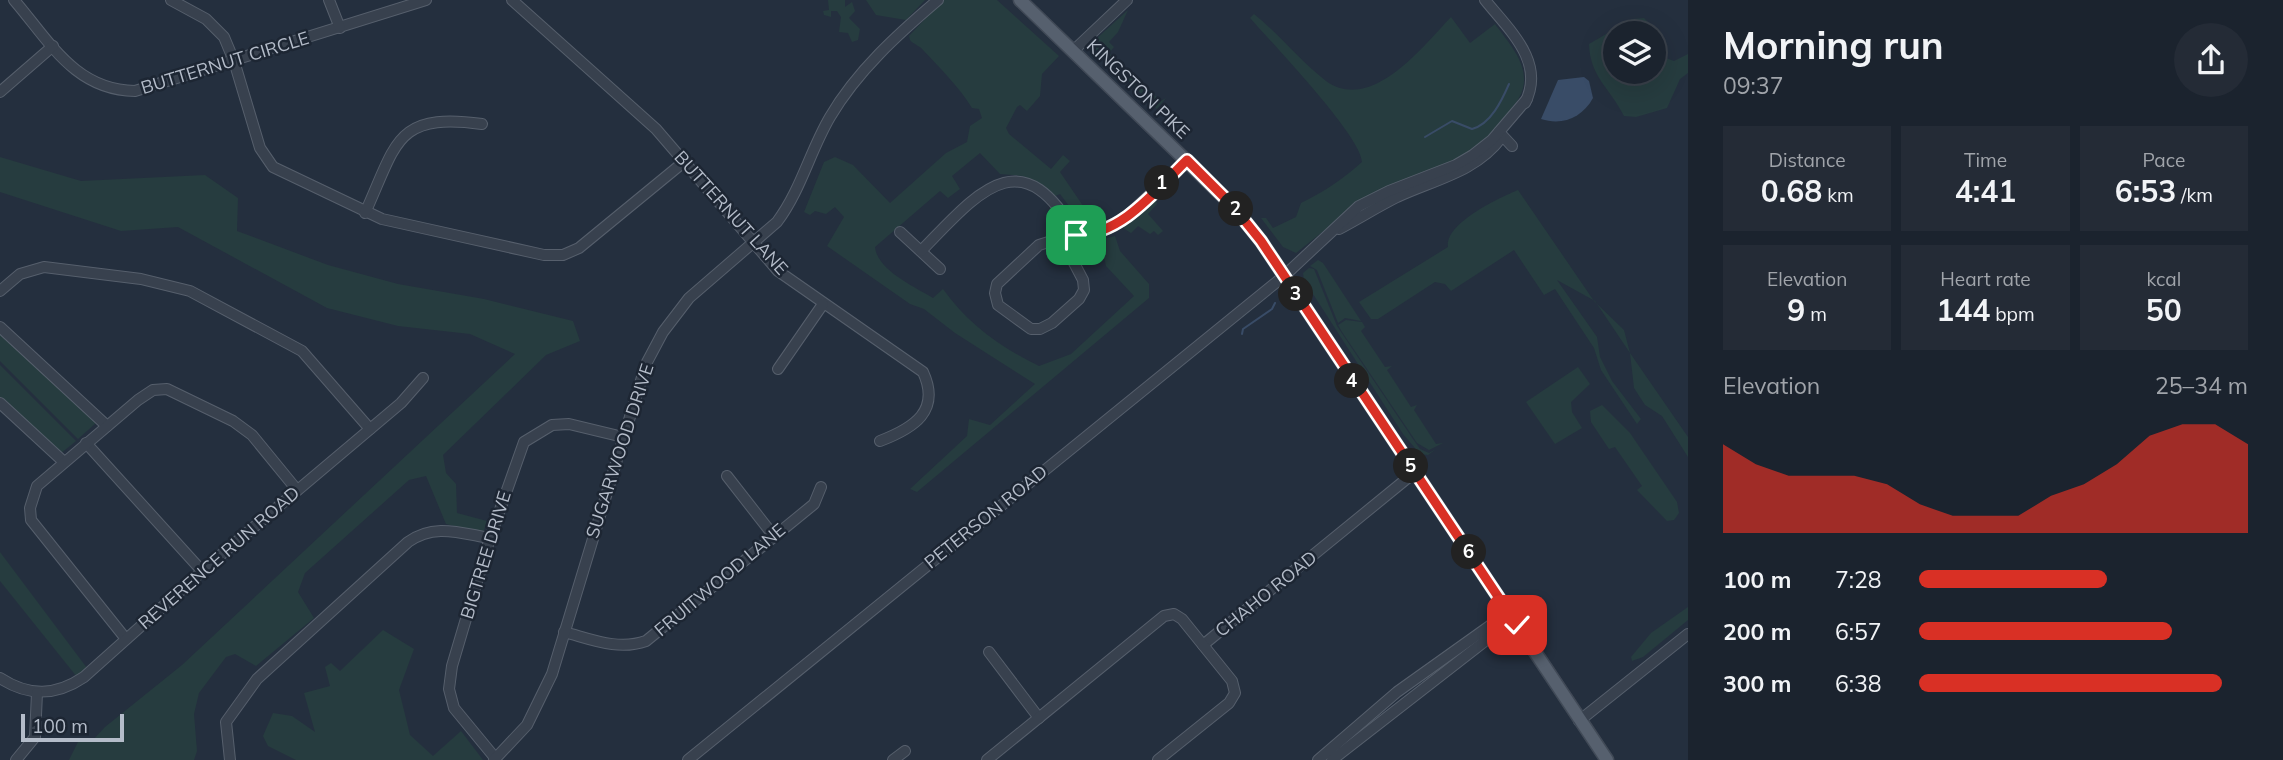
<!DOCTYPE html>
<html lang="en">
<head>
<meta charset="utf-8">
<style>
	:root { --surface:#1b232e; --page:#242b36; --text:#f1f3f6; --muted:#a0a4aa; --line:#39404a; --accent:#d93025 }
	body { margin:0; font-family:Mulish,sans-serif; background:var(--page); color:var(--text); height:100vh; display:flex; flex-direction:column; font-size:26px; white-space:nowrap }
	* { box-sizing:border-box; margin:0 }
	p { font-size:23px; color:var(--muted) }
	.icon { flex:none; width:38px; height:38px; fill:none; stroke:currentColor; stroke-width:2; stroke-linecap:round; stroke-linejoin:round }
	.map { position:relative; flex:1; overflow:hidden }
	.sheet { display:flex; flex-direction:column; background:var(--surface); width:595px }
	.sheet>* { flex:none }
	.buttons { position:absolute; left:1603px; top:21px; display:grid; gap:14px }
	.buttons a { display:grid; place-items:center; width:63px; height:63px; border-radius:50%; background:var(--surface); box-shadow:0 7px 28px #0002,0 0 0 2px var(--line); font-size:35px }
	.scale { position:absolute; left:21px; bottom:18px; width:103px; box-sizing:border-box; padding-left:7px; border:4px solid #b4bcc9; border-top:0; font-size:19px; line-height:24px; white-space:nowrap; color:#b4bcc9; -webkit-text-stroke:5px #1d2633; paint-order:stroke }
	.pin { position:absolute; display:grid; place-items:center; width:60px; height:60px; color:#fff; margin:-30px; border-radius:14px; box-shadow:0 4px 10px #0006 }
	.km { position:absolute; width:35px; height:35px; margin:-18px; border-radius:50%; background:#222; color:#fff; font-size:19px; line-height:35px; text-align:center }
	.round { display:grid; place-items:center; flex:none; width:74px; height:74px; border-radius:37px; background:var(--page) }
	.head { display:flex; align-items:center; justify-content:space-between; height:119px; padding:0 35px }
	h1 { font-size:38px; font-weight:700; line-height:52px }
	.stats { display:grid; grid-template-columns:repeat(3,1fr); gap:10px; height:119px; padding:7px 35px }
	.stats div { display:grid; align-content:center; border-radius:0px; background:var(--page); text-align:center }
	.stats b { font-size:30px; font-weight:700 }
	.stats small { font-size:19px; font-weight:400 }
	.stats p { font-size:19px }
	.chart { height:196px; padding:14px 35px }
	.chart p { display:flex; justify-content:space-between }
	.chart svg { width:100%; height:126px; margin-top:7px; fill:var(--accent); opacity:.7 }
	ul { padding:0 35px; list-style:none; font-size:23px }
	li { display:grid; grid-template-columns:112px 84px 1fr; align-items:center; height:52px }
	li i { height:18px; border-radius:9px; background:var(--accent) }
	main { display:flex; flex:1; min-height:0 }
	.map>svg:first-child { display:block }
	.green { fill:#263c3f; fill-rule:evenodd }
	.water { fill:#394c67 }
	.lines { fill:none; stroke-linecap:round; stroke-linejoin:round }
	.stream { stroke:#394c67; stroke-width:2 }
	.minor-casing { stroke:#565f6c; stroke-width:12 }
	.major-casing { stroke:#414a57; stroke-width:15 }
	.minor { stroke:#38414e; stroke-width:10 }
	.major { stroke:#56606e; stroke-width:12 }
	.route-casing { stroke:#fff; stroke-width:14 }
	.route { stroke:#d93025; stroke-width:9 }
	.labels { text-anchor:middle; stroke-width:5; stroke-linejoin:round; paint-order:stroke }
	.street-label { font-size:18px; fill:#b4bcc9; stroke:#1d2633 }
</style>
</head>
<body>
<main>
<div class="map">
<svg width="1688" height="760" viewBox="0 0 1688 760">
	<rect width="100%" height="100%" fill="#242f3e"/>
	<g class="green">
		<path d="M828,0H845V7L852,2L855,11L849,18L860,29L858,40L852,42L848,33L839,32L841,17L837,11H831V17L824,15L823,11L829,10Z"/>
		<path d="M866,0H925L906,20L876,15Z"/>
		<path d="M943,0H997L1059,56L1042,74L1040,96L1027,111L1020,105L1017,107L1006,128L1009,134L1051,169L1063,155L1070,161L1060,172L1092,219L1084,226L1060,194L1055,196L1023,176L1000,174L980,153L952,176L960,189L948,198L940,191L875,247C877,270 915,287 933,298L943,289C968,324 1000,347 1039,366L1071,354L1134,296L1106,266L1100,240L1115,236L1120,251L1149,284V298L917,492L910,489L967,436L969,419L990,425L1035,384L955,333L924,309L910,304L827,246L844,217L835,207L826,214L815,211L810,215L804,212L824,162L835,157L853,165L890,203L946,153L967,142L970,126L982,118L979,109L972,108C959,87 940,68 923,50C920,46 913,44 910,40L909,36Z"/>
		<path d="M1128,10L1118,32L1109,42L1114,47L1109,53L1161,101L1166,98L1157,109L1094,48L1096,39Z"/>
		<path d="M1254,14C1280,35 1300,61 1326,81C1372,114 1424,45 1451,17L1470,43L1495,24C1515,51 1539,76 1512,108L1514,110L1488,140L1462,159L1359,203L1296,253L1283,247L1261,218H1266L1273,228L1296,217L1301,203C1324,192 1343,179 1362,162C1362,137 1271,42 1250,18Z"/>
		<path d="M1644,18L1659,33L1666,58L1674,61L1688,54V73L1680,79L1667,108L1636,117L1624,116C1610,88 1590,77 1589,44L1632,19ZM1615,33H1654V72H1615Z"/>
		<path d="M0,157L81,181L205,175L238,198L237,231L328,265L398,284L484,299L573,321L580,341L546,355L443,455L446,473L456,484L457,513L487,521L483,533L446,524L426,476L409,480L305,573L298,592L314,618L256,666L235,654L226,657L199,693L194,714L197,751L194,760H69L78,742H91L105,727L182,665L515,354L470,334L398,326L327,308L178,227L121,231L0,192Z"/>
		<path d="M1518,190L1594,301L1624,330L1630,353L1688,437V457L1662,416L1645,405L1634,388L1630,353L1595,301L1557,280L1597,337L1600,357L1612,381L1641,419L1637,424L1601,370L1594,348L1555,289L1544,295L1514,250L1451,291L1445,284L1435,282L1378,319H1371L1359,302L1448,247C1445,223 1499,198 1518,190Z"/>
		<path d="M1156,200L1157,204L1148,214L1163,231L1158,235L1154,231L1150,234L1138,226L1131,233L1123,228Z"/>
		<path d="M1318,260L1323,263L1361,321L1345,318L1338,323L1317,270L1310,266Z"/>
		<path d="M1309,268L1314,269L1337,326L1413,439L1420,449L1429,453L1436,449L1428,455L1420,454L1403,434L1304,280L1303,273Z"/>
		<path d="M1346,320L1362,322L1365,327L1361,331L1385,367L1392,366L1387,370L1411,407L1417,405L1414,410L1436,444L1443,443L1429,450L1417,443L1342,332L1338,325Z"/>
		<path d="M0,331L97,422L78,439L0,361Z"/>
		<path d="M0,365L76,441L60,454L0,399Z"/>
		<path d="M1578,367L1590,384L1571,402L1572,412L1582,428L1555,444L1526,402Z"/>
		<path d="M1602,405L1630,433L1677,502L1679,513L1674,520L1667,521L1637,490L1642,486L1615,447L1609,449L1591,422L1590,411Z"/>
		<path d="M0,552L87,668L77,677L0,581Z"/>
		<path d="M1688,607V620L1643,657L1632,661L1631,657L1651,633Z"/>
		<path d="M383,630L414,649L399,690L410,735L433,756L461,731L483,760H296L268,746L263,736L273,713L292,716L315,732L304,693L330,686L325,667L331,663L340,671Z"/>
	</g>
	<path class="water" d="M1584,77L1589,81L1593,98C1582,118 1562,126 1541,119L1558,80Z"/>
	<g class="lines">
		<g class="stream">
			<path d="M1425,137L1452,121L1472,129C1491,124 1502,100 1509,84"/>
			<path d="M1242,334L1243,329L1272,309L1275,303"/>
		</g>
		<g class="minor-casing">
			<g id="minor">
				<path d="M14,0C50,42 75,90 135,91L426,0"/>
				<path d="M171,0L206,19L224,37L234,61L260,148L273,167L382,219L544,255H563L579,248L685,161"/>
				<path d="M329,0L340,28"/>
				<path d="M512,0L656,129L778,271L923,372C941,411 914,428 880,441"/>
				<path d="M1485,0C1509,30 1546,62 1525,103"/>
				<path d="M1073,51L1127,0"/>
				<path d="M0,92L53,46"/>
				<path d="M1499,132L1512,146"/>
				<path d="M365,213C397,143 395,112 482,124"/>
				<path d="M1339,229C1358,219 1377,207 1397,197C1433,180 1476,172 1501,138"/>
				<path d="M900,232L940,269"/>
				<path d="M1072,236L1095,234L1122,221L1187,160"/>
				<path d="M1061,238L1083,280L1084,290L1079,299L1052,323L1040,329H1031L998,305L995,293L997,284L1039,245Z"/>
				<path d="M921,251C977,194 1021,136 1076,235"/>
				<path d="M0,291L20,274L44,267L141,279L190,291L302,351L370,429"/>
				<path d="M0,327L107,426"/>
				<path d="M778,369L823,304"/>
				<path d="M0,403L64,462"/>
				<path d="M86,443L202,571"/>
				<path d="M727,476L773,535"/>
				<path d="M564,632C591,639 618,651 646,641L814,504L821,487"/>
				<path d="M126,639L31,520L30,508L37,486L138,400L153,390L167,389L233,421L252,435L297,490"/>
				<path d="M1203,645L1415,472"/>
				<path d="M989,652L1039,718"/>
				<path d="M0,678C29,697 56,696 84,677L216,559L401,403L423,378"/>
				<path d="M1579,721L1688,634"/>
				<path d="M496,759L454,708L449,689L452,666L490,538L524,442L552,425L569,424L623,437"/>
				<path d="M16,760L35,737L37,693"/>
				<path d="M230,760L226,722L257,679L408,542C434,523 460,533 490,538"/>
				<path d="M494,760L527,725L552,674L646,364L663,332L689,298L777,222C801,190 810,151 830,117C857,71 898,34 938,0"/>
				<path d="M688,760L1284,276L1359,206L1389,191L1456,165L1473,155L1492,140L1527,99"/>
				<path d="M893,760L905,751"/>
				<path d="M987,760L1164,616L1174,614L1182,619L1232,681L1235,693L1229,703L1158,760"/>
				<path d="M1318,760L1397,692L1498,620L1511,615"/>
				<path d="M1332,760L1503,627L1510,616"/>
			</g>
		</g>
		<g class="major-casing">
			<path id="major" d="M1020,0L1232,205L1261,241L1607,760"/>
		</g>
		<use href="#minor" class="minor"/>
		<use href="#major" class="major"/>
	</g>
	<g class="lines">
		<g class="route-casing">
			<path id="route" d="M1076,235C1122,235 1156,190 1187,160L1232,205L1261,241L1517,625"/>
		</g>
		<use href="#route" class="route"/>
	</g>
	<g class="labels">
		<g class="street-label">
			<text transform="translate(225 63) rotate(-17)" y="6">BUTTERNUT CIRCLE</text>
			<text transform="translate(1138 89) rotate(44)" y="6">KINGSTON PIKE</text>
			<text transform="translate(731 213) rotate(48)" y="6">BUTTERNUT LANE</text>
			<text transform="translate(620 451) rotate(-72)" y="6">SUGARWOOD DRIVE</text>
			<text transform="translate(986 517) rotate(-39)" y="6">PETERSON ROAD</text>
			<text transform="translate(486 555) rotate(-73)" y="6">BIGTREE DRIVE</text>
			<text transform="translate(219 558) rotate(-41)" y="6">REVERENCE RUN ROAD</text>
			<text transform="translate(720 580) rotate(-40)" y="6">FRUITWOOD LANE</text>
			<text transform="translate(1266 594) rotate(-39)" y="6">CHAHO ROAD</text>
		</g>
	</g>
</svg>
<div class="buttons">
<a><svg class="icon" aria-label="layers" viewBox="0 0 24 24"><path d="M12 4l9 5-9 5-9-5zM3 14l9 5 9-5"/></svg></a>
</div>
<div class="scale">100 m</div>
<div class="pin" style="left:1076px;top:235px;background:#1e9e55"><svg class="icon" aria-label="arrive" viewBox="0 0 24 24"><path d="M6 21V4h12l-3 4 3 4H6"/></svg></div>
<div class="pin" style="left:1517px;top:625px;background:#d93025"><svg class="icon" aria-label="check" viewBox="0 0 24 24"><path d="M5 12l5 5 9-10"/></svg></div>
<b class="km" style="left:1162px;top:183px">1</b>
<b class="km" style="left:1236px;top:209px">2</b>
<b class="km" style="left:1296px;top:294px">3</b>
<b class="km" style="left:1352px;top:381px">4</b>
<b class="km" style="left:1411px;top:466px">5</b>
<b class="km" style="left:1469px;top:552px">6</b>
</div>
<section class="sheet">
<div class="head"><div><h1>Morning run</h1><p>09:37</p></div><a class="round"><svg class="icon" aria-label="share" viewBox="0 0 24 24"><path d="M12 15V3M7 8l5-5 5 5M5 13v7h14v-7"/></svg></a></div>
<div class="stats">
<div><p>Distance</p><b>0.68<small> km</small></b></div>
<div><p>Time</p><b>4:41</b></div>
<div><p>Pace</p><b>6:53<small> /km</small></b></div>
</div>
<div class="stats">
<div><p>Elevation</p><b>9<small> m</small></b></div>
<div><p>Heart rate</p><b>144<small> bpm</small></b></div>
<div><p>kcal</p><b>50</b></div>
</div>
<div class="chart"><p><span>Elevation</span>25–34 m</p>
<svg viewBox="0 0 160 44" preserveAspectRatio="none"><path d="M0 44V13L10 20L20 24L30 24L40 24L50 27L60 34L70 38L80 38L90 38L100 31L110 27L120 20L130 10L140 6L150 6L160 13V44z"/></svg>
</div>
<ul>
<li><b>100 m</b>7:28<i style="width:57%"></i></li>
<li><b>200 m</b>6:57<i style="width:77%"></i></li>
<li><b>300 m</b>6:38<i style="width:92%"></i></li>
</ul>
</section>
</main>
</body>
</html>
